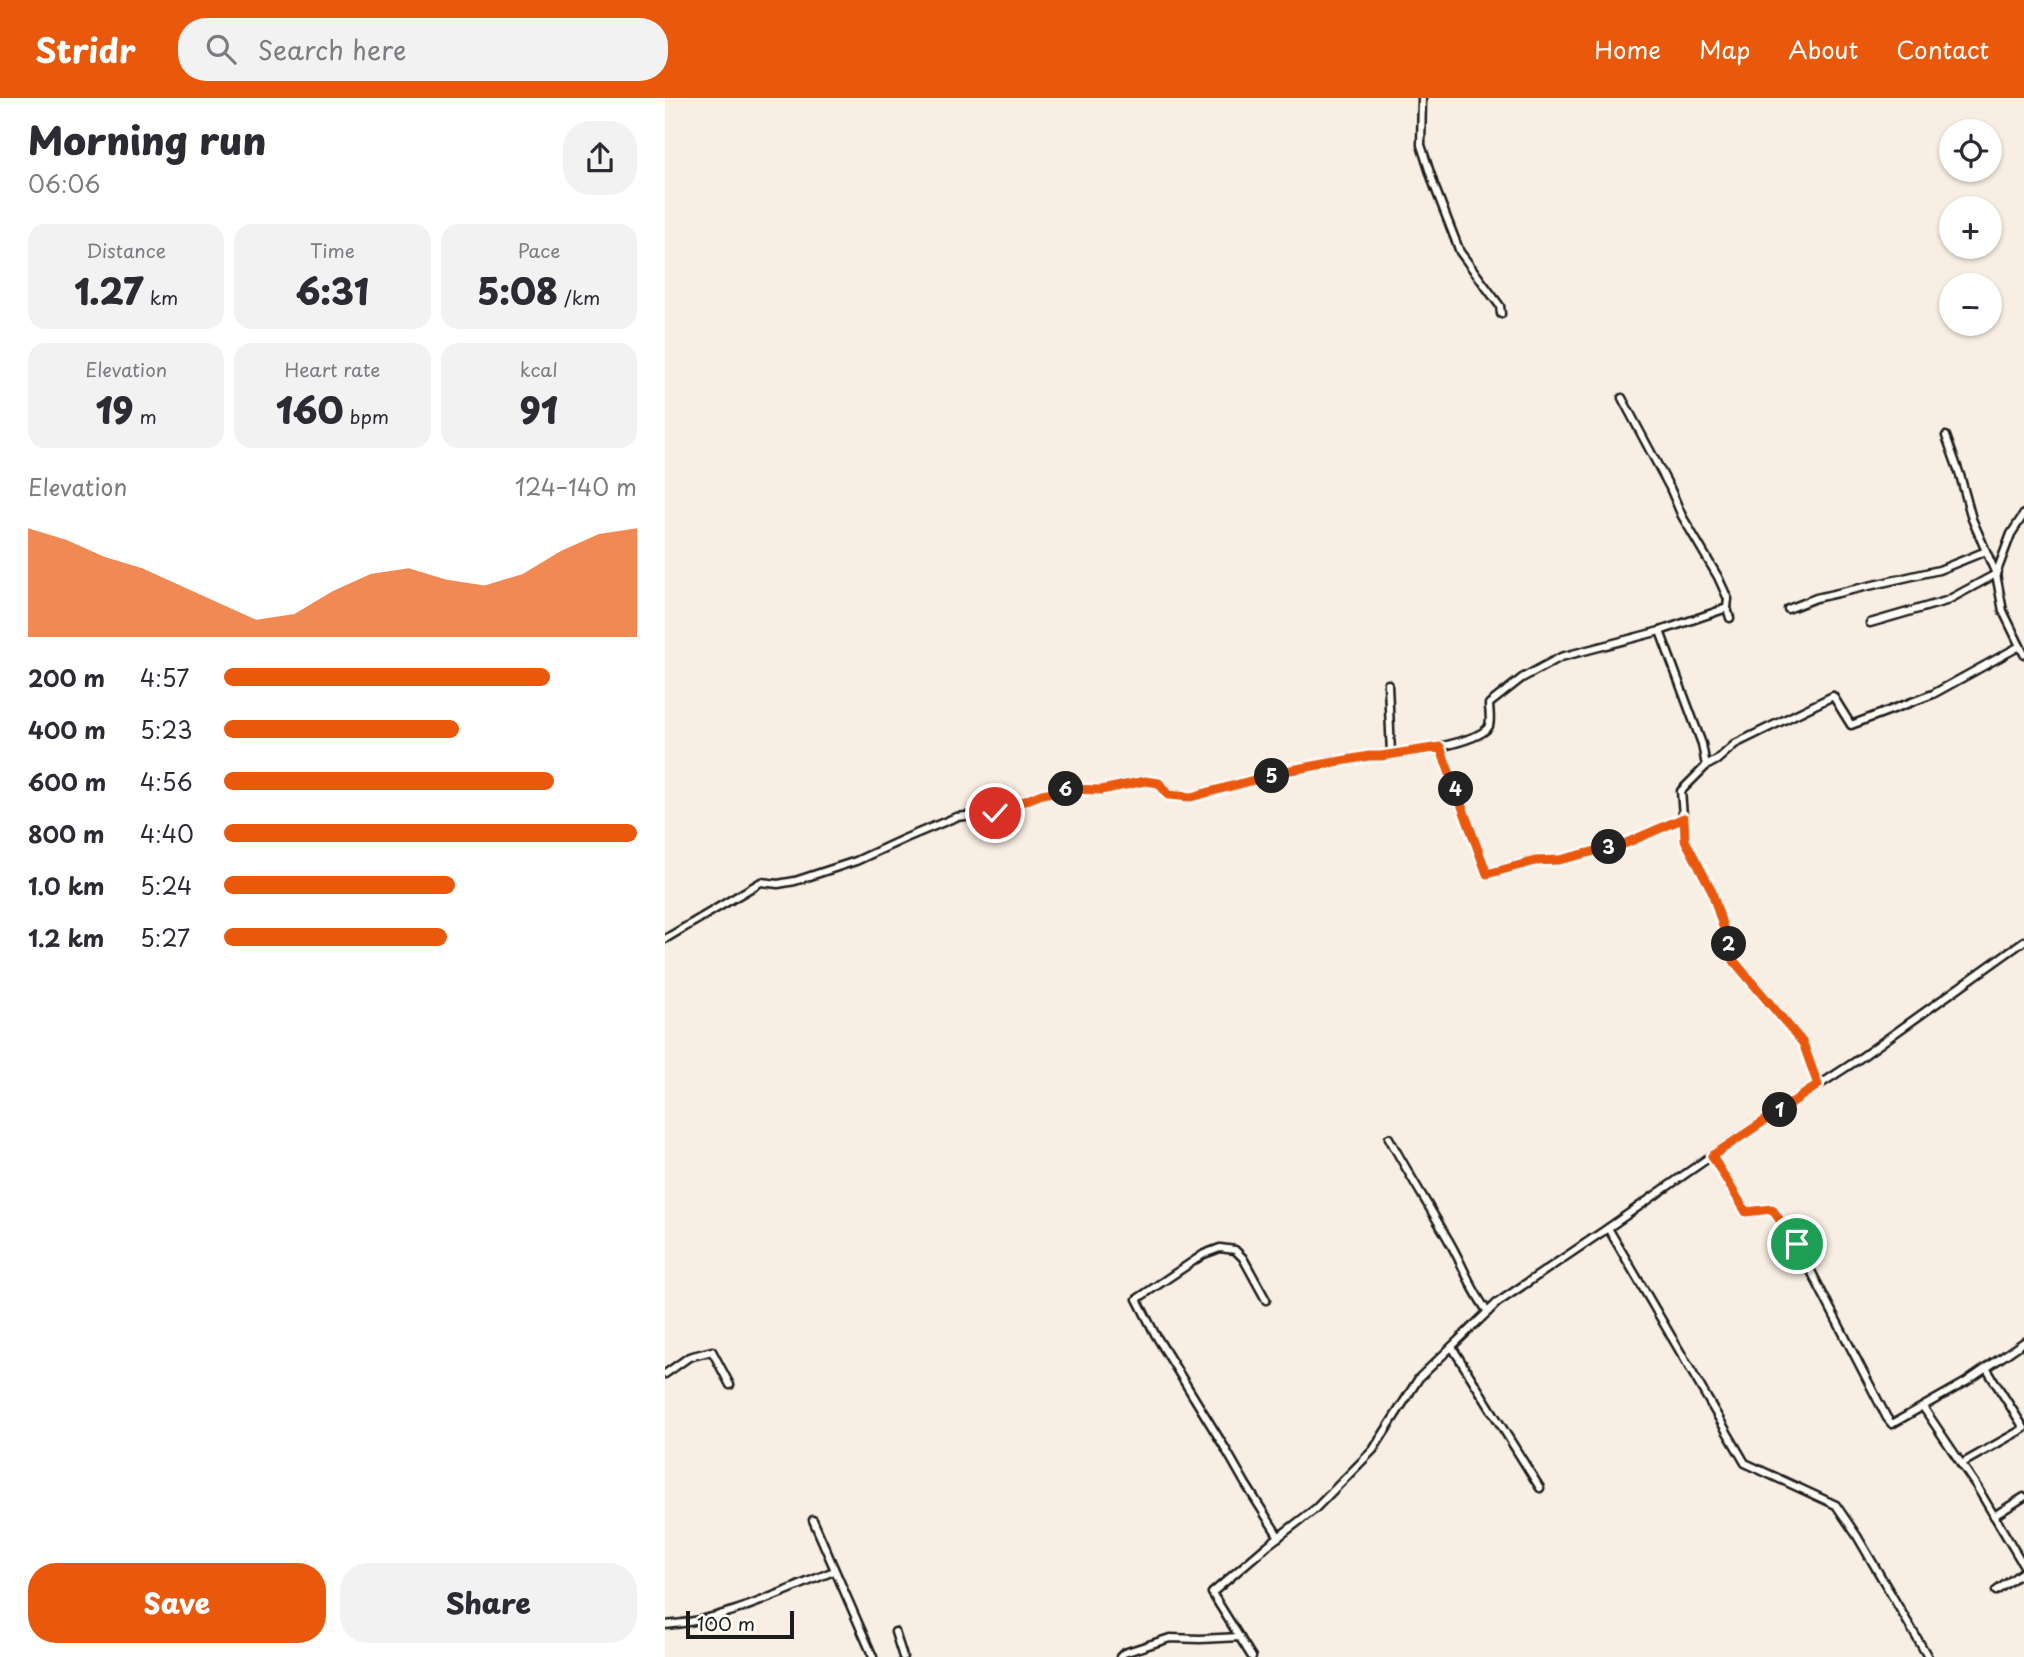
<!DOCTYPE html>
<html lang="en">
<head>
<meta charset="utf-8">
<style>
	:root { --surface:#fff; --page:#f2f2f3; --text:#2b2b33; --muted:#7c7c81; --accent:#ea580c }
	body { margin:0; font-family:"Playpen Sans",sans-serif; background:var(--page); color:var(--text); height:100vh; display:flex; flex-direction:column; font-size:26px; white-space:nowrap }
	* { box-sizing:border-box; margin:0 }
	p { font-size:23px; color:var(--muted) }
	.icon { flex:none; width:38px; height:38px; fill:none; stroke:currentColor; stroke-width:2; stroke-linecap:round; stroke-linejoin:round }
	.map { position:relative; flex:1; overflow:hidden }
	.panel { display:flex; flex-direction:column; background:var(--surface); width:665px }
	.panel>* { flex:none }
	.buttons { position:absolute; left:1274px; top:21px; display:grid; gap:14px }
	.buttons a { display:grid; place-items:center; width:63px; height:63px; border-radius:50%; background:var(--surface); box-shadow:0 2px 5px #0004; font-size:35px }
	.scale { position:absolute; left:21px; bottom:18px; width:108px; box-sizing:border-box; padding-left:7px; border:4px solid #1c1c1c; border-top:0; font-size:19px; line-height:24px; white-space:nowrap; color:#1c1c1c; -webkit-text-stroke:5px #fdfcf7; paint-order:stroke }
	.pin { position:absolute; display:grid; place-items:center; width:60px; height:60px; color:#fff; margin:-30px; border:4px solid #fff; border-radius:50%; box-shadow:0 2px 7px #0007 }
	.km { position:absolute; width:35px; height:35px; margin:-18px; border-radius:50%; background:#222; color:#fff; font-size:19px; line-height:35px; text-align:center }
	.round { display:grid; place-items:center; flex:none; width:74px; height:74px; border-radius:28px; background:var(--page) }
	.summary { display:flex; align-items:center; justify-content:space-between; height:119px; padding:0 28px }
	h1 { font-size:38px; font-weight:800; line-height:52px }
	.stats { display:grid; grid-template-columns:repeat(3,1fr); gap:10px; height:119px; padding:7px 28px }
	.stats div { display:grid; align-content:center; border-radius:18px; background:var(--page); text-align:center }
	.stats b { font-size:35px; font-weight:800 }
	.stats small { font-size:19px; font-weight:400 }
	.stats p { font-size:19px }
	.chart { height:196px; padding:14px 28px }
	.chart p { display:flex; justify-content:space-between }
	.chart svg { width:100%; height:126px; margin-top:7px; fill:var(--accent); opacity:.7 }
	.primary-button { display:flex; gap:14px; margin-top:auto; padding:14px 28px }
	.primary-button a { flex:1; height:80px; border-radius:28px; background:var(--accent); color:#fff; font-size:28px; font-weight:800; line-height:80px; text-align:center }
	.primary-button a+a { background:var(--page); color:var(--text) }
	ul { padding:0 28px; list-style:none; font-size:23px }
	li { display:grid; grid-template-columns:112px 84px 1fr; align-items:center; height:52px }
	li i { height:18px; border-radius:9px; background:var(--accent) }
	header { display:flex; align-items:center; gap:42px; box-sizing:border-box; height:98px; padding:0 35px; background:var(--accent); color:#fff }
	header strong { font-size:33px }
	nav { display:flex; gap:38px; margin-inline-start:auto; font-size:24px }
	.search { width:490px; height:63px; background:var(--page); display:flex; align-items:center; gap:18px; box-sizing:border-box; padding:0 24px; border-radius:28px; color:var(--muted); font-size:26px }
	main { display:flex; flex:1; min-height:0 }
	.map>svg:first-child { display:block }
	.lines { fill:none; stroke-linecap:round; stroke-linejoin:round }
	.minor-casing { stroke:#1c1c1c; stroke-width:11 }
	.minor { stroke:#fdfcf7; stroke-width:6 }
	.route-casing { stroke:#fff; stroke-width:14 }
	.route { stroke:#ea580c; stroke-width:9 }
</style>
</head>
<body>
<header>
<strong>Stridr</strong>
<div class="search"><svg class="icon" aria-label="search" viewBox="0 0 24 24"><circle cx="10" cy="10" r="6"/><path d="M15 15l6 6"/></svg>Search here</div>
<nav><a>Home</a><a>Map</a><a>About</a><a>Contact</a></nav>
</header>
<main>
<section class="panel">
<div class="summary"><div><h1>Morning run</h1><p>06:06</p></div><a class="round"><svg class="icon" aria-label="share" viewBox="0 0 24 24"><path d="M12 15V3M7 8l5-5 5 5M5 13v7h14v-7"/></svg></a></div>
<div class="stats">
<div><p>Distance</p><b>1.27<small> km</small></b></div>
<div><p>Time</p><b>6:31</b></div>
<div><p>Pace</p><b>5:08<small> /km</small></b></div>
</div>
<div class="stats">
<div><p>Elevation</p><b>19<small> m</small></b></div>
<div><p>Heart rate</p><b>160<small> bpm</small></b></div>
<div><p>kcal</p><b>91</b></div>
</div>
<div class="chart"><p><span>Elevation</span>124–140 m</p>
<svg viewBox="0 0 160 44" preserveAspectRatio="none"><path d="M0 44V6L10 10L20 16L30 20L40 26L50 32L60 38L70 36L80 28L90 22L100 20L110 24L120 26L130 22L140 14L150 8L160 6V44z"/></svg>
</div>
<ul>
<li><b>200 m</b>4:57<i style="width:79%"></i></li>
<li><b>400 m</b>5:23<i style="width:57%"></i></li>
<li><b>600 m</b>4:56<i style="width:80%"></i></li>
<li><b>800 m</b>4:40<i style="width:100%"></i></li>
<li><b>1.0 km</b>5:24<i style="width:56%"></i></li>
<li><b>1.2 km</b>5:27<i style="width:54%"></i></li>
</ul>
<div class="primary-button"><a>Save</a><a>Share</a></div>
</section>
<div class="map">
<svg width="1359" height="1559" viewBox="0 0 1359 1559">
	<rect width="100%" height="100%" fill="#f8eee3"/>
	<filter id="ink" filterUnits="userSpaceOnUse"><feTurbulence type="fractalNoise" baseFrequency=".0143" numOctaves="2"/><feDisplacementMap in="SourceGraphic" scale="14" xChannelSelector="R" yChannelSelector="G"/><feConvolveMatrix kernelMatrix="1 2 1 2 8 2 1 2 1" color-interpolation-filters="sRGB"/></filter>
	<g filter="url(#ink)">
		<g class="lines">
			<g class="minor-casing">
				<g id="minor">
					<path d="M757,0L756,47L769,87L795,154L835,208L836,216"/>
					<path d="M957,300L1005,390L1017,418L1053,479L1063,501L1062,510L1065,520"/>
					<path d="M1123,511L1151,500L1274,472L1321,453"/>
					<path d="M1205,525L1281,503L1331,476L1307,421L1295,377L1281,338"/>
					<path d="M995,533L1037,646L1041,668"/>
					<path d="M1355,548L1338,513L1331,476L1346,436L1359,416"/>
					<path d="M723,586L726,656"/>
					<path d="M775,649L822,776L870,763L894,762L959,746L1019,720"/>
					<path d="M0,841L96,784L113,786L130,783L191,763L241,740L291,719L330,715L377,696L404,691L436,692L479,683L494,685L503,697L526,699L626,672L704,658C724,659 816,646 824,628C826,622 824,612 824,606L857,580L896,559L995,533L1062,510"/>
					<path d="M1153,987L1138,945L1069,863L1046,791L1020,742L1016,693L1041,668L1052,662L1070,646L1168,598L1186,627L1268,596L1355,548L1359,556"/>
					<path d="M724,1040C743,1075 764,1108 784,1143C798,1167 806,1192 823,1214"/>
					<path d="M1047,1058L1081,1114L1107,1111L1132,1146L1222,1320L1227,1326L1301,1284L1359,1244"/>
					<path d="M601,1202L578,1160L570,1152L555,1150L539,1156L472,1201L490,1236L560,1350L580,1385L614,1439"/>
					<path d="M787,1249L875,1390"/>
					<path d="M1321,1270L1359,1330"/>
					<path d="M0,1276L24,1259L47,1253L65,1287"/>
					<path d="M1258,1309L1312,1389L1359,1468"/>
					<path d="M1296,1366L1358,1331"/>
					<path d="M1329,1418L1359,1399"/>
					<path d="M148,1422L208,1559"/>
					<path d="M1331,1493L1359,1473"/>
					<path d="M0,1527C59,1523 114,1495 169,1473"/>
					<path d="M230,1534L238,1559"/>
					<path d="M455,1559L459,1555L505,1540L535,1541L575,1539"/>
					<path d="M587,1559L547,1495L603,1447L650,1411L708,1352L754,1280L832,1205L943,1130"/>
					<path d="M1263,1559L1192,1438L1171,1407L1080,1365L943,1130L1062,1047L1191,963L1359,843"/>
				</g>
			</g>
			<use href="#minor" class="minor"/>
		</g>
	</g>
	<g class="lines" filter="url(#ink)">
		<g class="route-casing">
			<path id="route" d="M330,715L377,696L404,691L436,692L480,683L494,685L503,697L526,699L626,672L704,658H716L775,649L822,776L870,763L894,762L959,746L1019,720L1020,742L1046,791L1069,863L1138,945L1153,987L1047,1058L1081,1114L1107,1111L1132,1146"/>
		</g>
		<use href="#route" class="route"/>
	</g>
</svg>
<div class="buttons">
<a><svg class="icon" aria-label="locate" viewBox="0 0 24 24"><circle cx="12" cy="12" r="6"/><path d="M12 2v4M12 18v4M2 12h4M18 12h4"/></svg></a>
<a>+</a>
<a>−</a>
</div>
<div class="scale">100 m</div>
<div class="pin" style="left:1132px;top:1146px;background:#1e9e55"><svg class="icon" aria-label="arrive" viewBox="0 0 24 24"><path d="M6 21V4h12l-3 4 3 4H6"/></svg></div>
<div class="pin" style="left:330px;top:715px;background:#d93025"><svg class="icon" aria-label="check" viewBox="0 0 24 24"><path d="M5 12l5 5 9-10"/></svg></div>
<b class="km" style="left:1115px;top:1012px">1</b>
<b class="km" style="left:1064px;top:846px">2</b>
<b class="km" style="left:944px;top:749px">3</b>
<b class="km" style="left:791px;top:691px">4</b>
<b class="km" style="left:607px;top:678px">5</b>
<b class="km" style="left:401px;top:691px">6</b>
</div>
</main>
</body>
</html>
